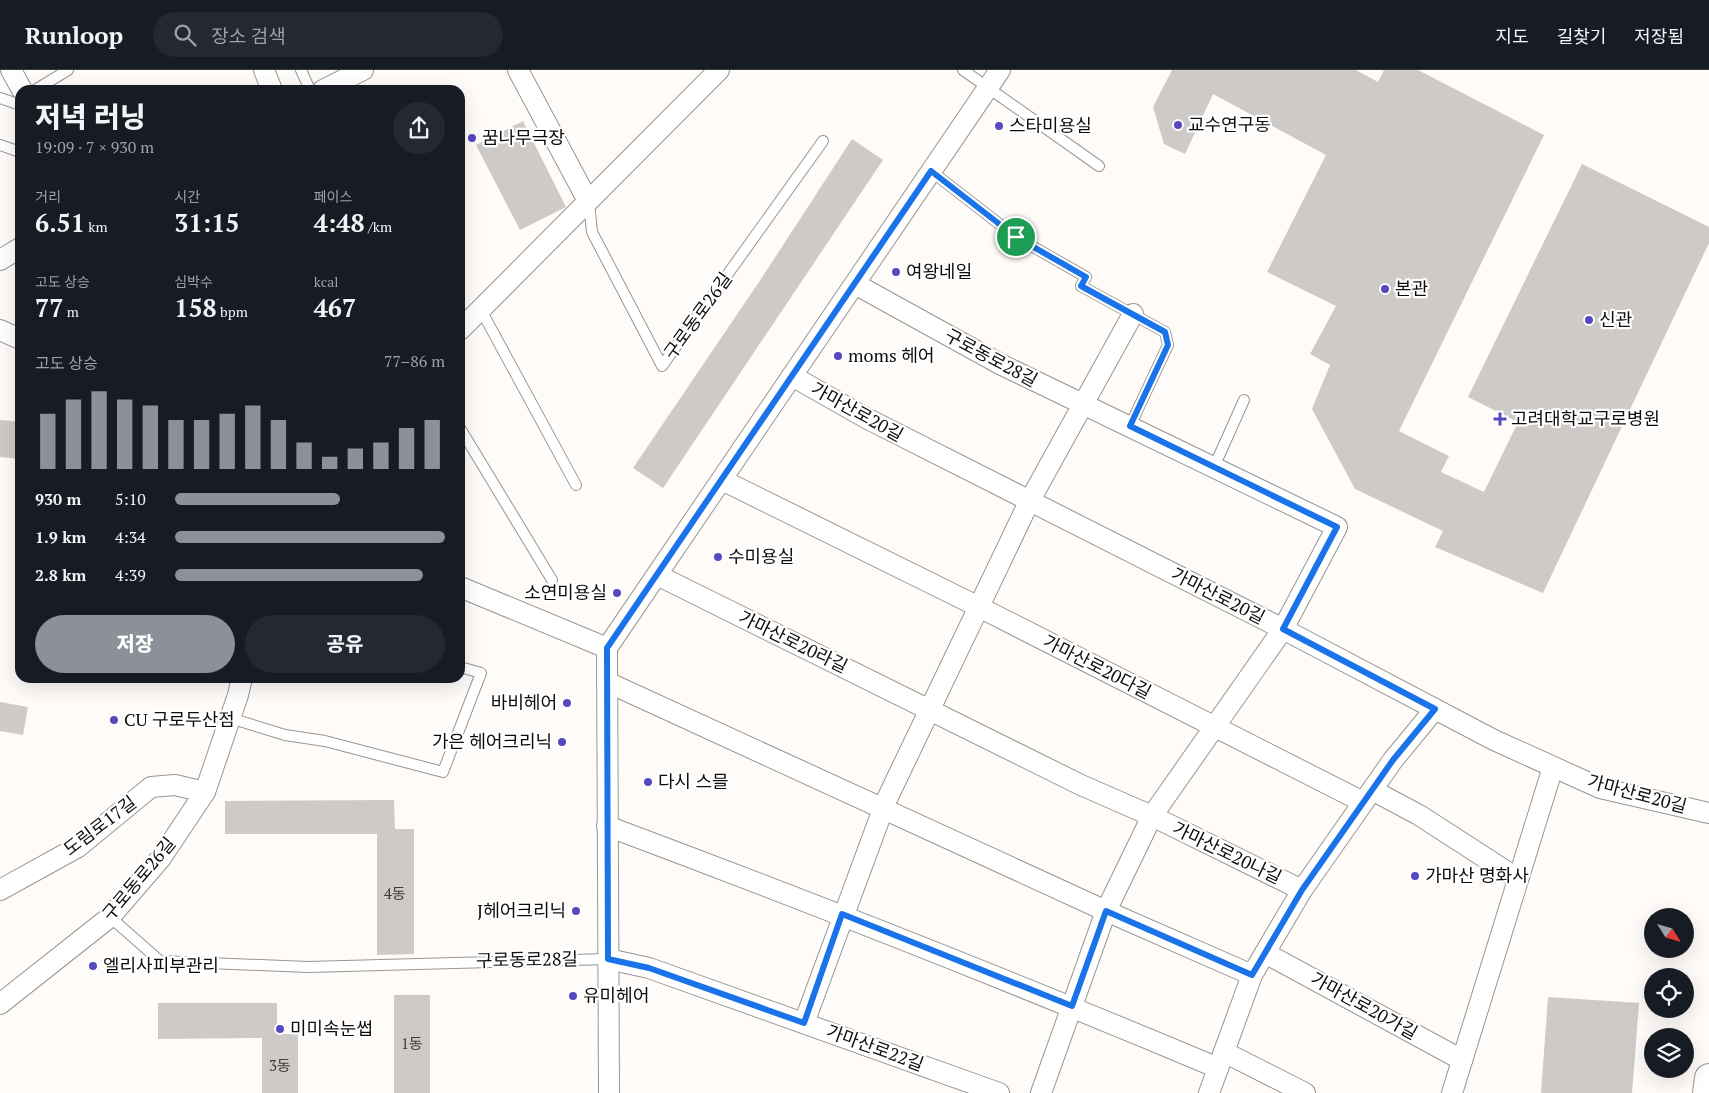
<!DOCTYPE html>
<html lang="ko">
<head>
<meta charset="utf-8">
<style>
	:root { --surface:#171b24; --page:#242831; --text:#f1f3f6; --muted:#9ea1a6; --line:#363941; --accent:#8c9099 }
	body { margin:0; font-family:"PT Serif","Noto Sans KR",serif; background:var(--page); color:var(--text); height:100vh; display:flex; flex-direction:column; font-size:19px; white-space:nowrap }
	* { box-sizing:border-box; margin:0 }
	p { font-size:16px; color:var(--muted) }
	.icon { flex:none; width:28px; height:28px; fill:none; stroke:currentColor; stroke-width:2; stroke-linecap:round; stroke-linejoin:round }
	.map { position:relative; flex:1; overflow:hidden }
	.sheet { position:absolute; left:15px; top:15px; width:450px; height:598px; display:flex; flex-direction:column; background:var(--surface); border-radius:15px; box-shadow:0 5px 20px #0002 }
	.sheet>* { flex:none }
	.needle { width:32px; rotate:127deg }
	.buttons { position:absolute; left:1644px; top:838px; display:grid; gap:10px }
	.buttons a { display:grid; place-items:center; width:50px; height:50px; border-radius:50%; background:var(--surface); box-shadow:0 5px 20px #0002; font-size:25px }
	.pin { position:absolute; display:grid; place-items:center; width:42px; height:42px; color:#fff; margin:-21px; border:2px solid #fff; border-radius:50%; box-shadow:0 1px 5px #0007 }
	.round { display:grid; place-items:center; flex:none; width:52px; height:52px; border-radius:26px; background:var(--page) }
	.head { display:flex; align-items:center; justify-content:space-between; height:85px; padding:0 20px }
	h1 { font-size:28px; font-weight:800; line-height:38px }
	.figures { display:grid; grid-template-columns:repeat(3,1fr); gap:8px; height:85px; padding:5px 20px }
	.figures div { display:grid; align-content:center }
	.figures b { font-size:25px; font-weight:800 }
	.figures small { font-size:14px; font-weight:400 }
	.figures p { font-size:14px }
	.chart { height:140px; padding:10px 20px }
	.chart p { display:flex; justify-content:space-between }
	.chart svg { width:100%; height:90px; margin-top:5px; stroke:var(--accent); stroke-width:6 }
	.cta { display:flex; gap:10px; margin-top:auto; padding:10px 20px }
	.cta a { flex:1; height:58px; border-radius:30px; background:var(--accent); color:#fff; font-size:20px; font-weight:800; line-height:58px; text-align:center }
	.cta a+a { background:var(--page); color:var(--text) }
	ul { padding:0 20px; list-style:none; font-size:16px }
	li { display:grid; grid-template-columns:80px 60px 1fr; align-items:center; height:38px }
	li i { height:12px; border-radius:6px; background:var(--accent) }
	header { display:flex; align-items:center; gap:30px; box-sizing:border-box; height:70px; padding:0 25px; background:var(--surface); border-bottom:1px solid var(--line) }
	header strong { font-size:24px }
	nav { display:flex; gap:28px; margin-inline-start:auto; font-size:18px }
	.search { width:350px; height:45px; background:var(--page); display:flex; align-items:center; gap:12px; box-sizing:border-box; padding:0 18px; border-radius:28px; color:var(--muted); font-size:19px }
	.map>svg:first-child { display:block }
	.building { fill:#cdcac7 }
	.lines { fill:none; stroke-linecap:round; stroke-linejoin:round }
	.lane-casing { stroke:#989693; stroke-width:12 }
	.street-casing { stroke:#989693; stroke-width:22 }
	.secondary-casing { stroke:#989693; stroke-width:30 }
	.lane { stroke:#fff; stroke-width:10 }
	.street { stroke:#fff; stroke-width:20 }
	.secondary { stroke:#fff; stroke-width:28 }
	.route-casing { stroke:#fff; stroke-width:10 }
	.route { stroke:#1a73e8; stroke-width:6 }
	.poi-dot { fill:#5549c0; stroke:#fff; stroke-width:2 }
	.labels { text-anchor:middle; stroke-width:4.5; stroke-linejoin:round; paint-order:stroke }
	.number-label { font-size:15px; fill:#3e3c3c }
	.poi-label { font-size:18px; fill:#0e0d0d; stroke:#fff; text-anchor:start }
	.street-label { font-size:18px; fill:#0e0d0d; stroke:#fff }
</style>
</head>
<body>
<header>
<strong>Runloop</strong>
<div class="search"><svg class="icon" aria-label="search" viewBox="0 0 24 24"><circle cx="10" cy="10" r="6"/><path d="M15 15l6 6"/></svg>장소 검색</div>
<nav><a>지도</a><a>길찾기</a><a>저장됨</a></nav>
</header>
<div class="map">
<svg width="1709" height="1023" viewBox="0 0 1709 1023">
	<rect width="100%" height="100%" fill="#fefbf8"/>
	<g class="building">
		<path d="M1172,0H1356L1378,12L1384,0H1418L1544,65L1399,361L1449,386L1441,402L1484,422L1518,352L1468,327L1582,94L1709,157V173L1543,523L1435,477L1443,461L1355,419L1312,339L1330,295L1310,284L1336,236L1267,202L1326,85L1213,24L1185,84L1164,74L1153,37Z"/>
		<path d="M523,51L566,137L520,160L476,75Z"/>
		<path d="M852,69L883,90L663,418L633,398L763,206Z"/>
		<path d="M0,350L20,352V389L0,387Z"/>
		<path d="M0,632L28,637L23,665L0,661Z"/>
		<path d="M394,730L395,759H414V884L377,885V764H225V731Z"/>
		<rect x="394" y="925" width="36" height="98"/>
		<path d="M1548,927L1639,933L1632,1023H1541Z"/>
		<path d="M158,933H277V964H298V1023H262V968L158,969Z"/>
	</g>
	<g class="lines">
		<g class="lane-casing">
			<g id="lane">
				<path d="M301,0L310,20"/>
				<path d="M963,0L1099,96"/>
				<path d="M35,20L68,0"/>
				<path d="M0,28L20,35"/>
				<path d="M0,75L20,82"/>
				<path d="M931,101L1016,167L1086,207L1081,216L1165,262L1168,275L1130,356"/>
				<path d="M589,132L592,162L662,296L823,71"/>
				<path d="M481,240L576,415"/>
				<path d="M460,358L552,510"/>
				<path d="M1214,397L1244,330"/>
				<path d="M230,648L285,665L325,671L443,702L481,603L460,597"/>
				<path d="M110,847L160,891L308,897L608,889"/>
			</g>
		</g>
		<g class="street-casing">
			<g id="street">
				<path d="M11,0L22,20"/>
				<path d="M264,0L272,20"/>
				<path d="M518,0L588,131"/>
				<path d="M323,20L363,0"/>
				<path d="M0,190L20,178"/>
				<path d="M855,214L1000,294L1337,457L1283,559L1152,746L1106,841L1041,1023"/>
				<path d="M0,260L20,269"/>
				<path d="M460,260L719,0"/>
				<path d="M792,306L866,348L1283,559L1494,670L1600,718L1709,743"/>
				<path d="M722,410L979,537L1363,732"/>
				<path d="M657,505L1081,715L1152,746L1302,820"/>
				<path d="M460,517L607,578"/>
				<path d="M607,612L1106,841L1252,905"/>
				<path d="M1372,720L1419,745L1518,809"/>
				<path d="M607,756C813,833 1016,913 1218,998"/>
				<path d="M0,820L78,777L151,717L175,715L205,722"/>
				<path d="M1265,883L1462,990"/>
				<path d="M608,889L649,898L999,1023"/>
				<path d="M0,934L110,847L161,788L205,722L238,625L242,608"/>
				<path d="M804,953L886,731L1029,432L1133,244"/>
				<path d="M1224,982L1305,1023"/>
				<path d="M609,1023L607,578L1000,0"/>
				<path d="M1209,1023L1252,905L1302,820L1393,690L1435,639"/>
				<path d="M1452,1023L1553,697"/>
			</g>
		</g>
		<g class="secondary-casing">
			<path id="secondary" d="M1707,1023L1709,1008"/>
		</g>
		<use href="#lane" class="lane"/>
		<use href="#street" class="street"/>
		<use href="#secondary" class="secondary"/>
	</g>
	<g class="lines">
		<g class="route-casing">
			<path id="route" d="M931,101L1016,167L1086,207L1081,216L1165,262L1168,275L1130,356L1337,457L1283,559L1435,639L1393,690L1302,820L1252,905L1106,841L1072,936L842,844L804,953L649,898L608,889L607,578Z"/>
		</g>
		<use href="#route" class="route"/>
	</g>
	<g class="poi-dot">
		<circle cx="1178" cy="55" r="5"/>
		<circle cx="999" cy="56" r="5"/>
		<circle cx="472" cy="68" r="5"/>
		<circle cx="896" cy="202" r="5"/>
		<circle cx="1385" cy="219" r="5"/>
		<circle cx="1589" cy="250" r="5"/>
		<circle cx="838" cy="286" r="5"/>
		<path d="M1497.5 341.5h5v5h5v5h-5v5h-5v-5h-5v-5h5z"/>
		<circle cx="718" cy="487" r="5"/>
		<circle cx="617" cy="523" r="5"/>
		<circle cx="567" cy="633" r="5"/>
		<circle cx="114" cy="650" r="5"/>
		<circle cx="562" cy="672" r="5"/>
		<circle cx="648" cy="712" r="5"/>
		<circle cx="1415" cy="806" r="5"/>
		<circle cx="576" cy="841" r="5"/>
		<circle cx="93" cy="896" r="5"/>
		<circle cx="573" cy="926" r="5"/>
		<circle cx="280" cy="959" r="5"/>
	</g>
	<g class="labels">
		<g class="number-label">
			<text x="395" y="829">4동</text>
			<text x="412" y="979">1동</text>
			<text x="280" y="1001">3동</text>
		</g>
		<g class="poi-label">
			<text x="1188" y="61">교수연구동</text>
			<text x="1009" y="62">스타미용실</text>
			<text x="482" y="74">꿈나무극장</text>
			<text x="906" y="208">여왕네일</text>
			<text x="1395" y="225">본관</text>
			<text x="1599" y="256">신관</text>
			<text x="848" y="292">moms 헤어</text>
			<text x="1511" y="355">고려대학교구로병원</text>
			<text x="728" y="493">수미용실</text>
			<text x="607" y="529" text-anchor="end">소연미용실</text>
			<text x="557" y="639" text-anchor="end">바비헤어</text>
			<text x="124" y="656">CU 구로두산점</text>
			<text x="552" y="678" text-anchor="end">가은 헤어크리닉</text>
			<text x="658" y="718">다시 스믈</text>
			<text x="1425" y="812">가마산 명화사</text>
			<text x="566" y="847" text-anchor="end">J헤어크리닉</text>
			<text x="103" y="902">엘리사피부관리</text>
			<text x="583" y="932">유미헤어</text>
			<text x="290" y="965">미미속눈썹</text>
		</g>
		<g class="street-label">
			<text transform="translate(698 246) rotate(-54)" y="6">구로동로26길</text>
			<text transform="translate(991 288) rotate(28)" y="6">구로동로28길</text>
			<text transform="translate(857 342) rotate(29)" y="6">가마산로20길</text>
			<text transform="translate(1218 526) rotate(27)" y="6">가마산로20길</text>
			<text transform="translate(793 572) rotate(26)" y="6">가마산로20라길</text>
			<text transform="translate(1097 597) rotate(27)" y="6">가마산로20다길</text>
			<text transform="translate(1637 724) rotate(15)" y="6">가마산로20길</text>
			<text transform="translate(100 756) rotate(-37)" y="6">도림로17길</text>
			<text transform="translate(1227 783) rotate(26)" y="6">가마산로20나길</text>
			<text transform="translate(139 809) rotate(-50)" y="6">구로동로26길</text>
			<text transform="translate(527 890) rotate(-1)" y="6">구로동로28길</text>
			<text transform="translate(1364 936) rotate(29)" y="6">가마산로20가길</text>
			<text transform="translate(875 978) rotate(20)" y="6">가마산로22길</text>
		</g>
	</g>
</svg>
<div class="buttons">
<a><svg class="needle" viewBox="-14 -14 28 28"><path d="M0-13l5 13h-10z" fill="#e53935"/><path d="M0 13l5-13h-10z" fill="#9ea1a6"/></svg></a>
<a><svg class="icon" aria-label="locate" viewBox="0 0 24 24"><circle cx="12" cy="12" r="6"/><path d="M12 2v4M12 18v4M2 12h4M18 12h4"/></svg></a>
<a><svg class="icon" aria-label="layers" viewBox="0 0 24 24"><path d="M12 4l9 5-9 5-9-5zM3 14l9 5 9-5"/></svg></a>
</div>
<div class="pin" style="left:1016px;top:167px;background:#1e9e55"><svg class="icon" aria-label="arrive" viewBox="0 0 24 24"><path d="M6 21V4h12l-3 4 3 4H6"/></svg></div>
<section class="sheet">
<div class="head"><div><h1>저녁 러닝</h1><p>19:09 · 7 × 930 m</p></div><a class="round"><svg class="icon" aria-label="share" viewBox="0 0 24 24"><path d="M12 15V3M7 8l5-5 5 5M5 13v7h14v-7"/></svg></a></div>
<div class="figures">
<div><p>거리</p><b>6.51<small> km</small></b></div>
<div><p>시간</p><b>31:15</b></div>
<div><p>페이스</p><b>4:48<small> /km</small></b></div>
</div>
<div class="figures">
<div><p>고도 상승</p><b>77<small> m</small></b></div>
<div><p>심박수</p><b>158<small> bpm</small></b></div>
<div><p>kcal</p><b>467</b></div>
</div>
<div class="chart"><p><span>고도 상승</span>77–86 m</p>
<svg viewBox="0 0 160 44" preserveAspectRatio="none"><path d="M5 44V17M15 44V10M25 44V6M35 44V10M45 44V13M55 44V20M65 44V20M75 44V17M85 44V13M95 44V20M105 44V31M115 44V38M125 44V34M135 44V31M145 44V24M155 44V20"/></svg>
</div>
<ul>
<li><b>930 m</b>5:10<i style="width:61%"></i></li>
<li><b>1.9 km</b>4:34<i style="width:100%"></i></li>
<li><b>2.8 km</b>4:39<i style="width:92%"></i></li>
</ul>
<div class="cta"><a>저장</a><a>공유</a></div>
</section>
</div>
</body>
</html>
